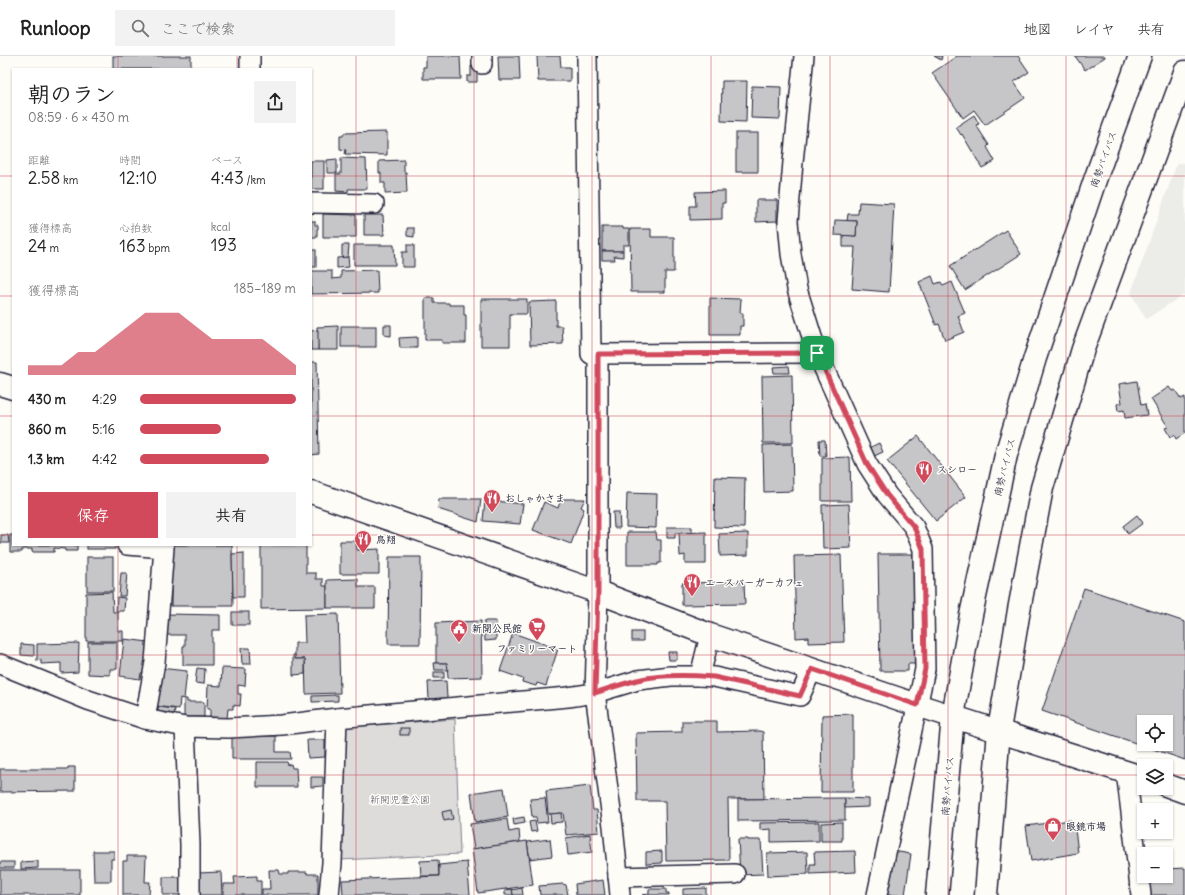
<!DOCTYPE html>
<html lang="ja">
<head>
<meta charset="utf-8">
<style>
	:root { --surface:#fff; --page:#f2f2f2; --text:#222; --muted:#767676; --line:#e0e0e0; --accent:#d1495b }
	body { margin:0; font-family:Delius,"Klee One",sans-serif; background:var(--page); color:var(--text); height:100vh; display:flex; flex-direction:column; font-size:15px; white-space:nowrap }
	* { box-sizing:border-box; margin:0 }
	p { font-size:13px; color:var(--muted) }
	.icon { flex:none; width:22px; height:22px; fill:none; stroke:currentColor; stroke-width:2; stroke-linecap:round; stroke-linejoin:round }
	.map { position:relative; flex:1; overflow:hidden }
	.drawer { position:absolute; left:12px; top:12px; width:300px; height:478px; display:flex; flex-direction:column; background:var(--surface); border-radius:0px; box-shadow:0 1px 3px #0004 }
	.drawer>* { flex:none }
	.controls { position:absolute; left:1137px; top:659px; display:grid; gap:8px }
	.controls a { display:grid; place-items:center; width:36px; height:36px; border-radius:0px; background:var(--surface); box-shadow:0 1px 3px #0004; font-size:20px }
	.pin { position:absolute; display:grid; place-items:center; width:34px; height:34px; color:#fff; margin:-17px; border-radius:8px; box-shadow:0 2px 6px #0006 }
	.round { display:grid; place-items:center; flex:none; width:42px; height:42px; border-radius:0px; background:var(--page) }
	.headline { display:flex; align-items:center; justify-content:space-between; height:68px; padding:0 16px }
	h1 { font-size:22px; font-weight:600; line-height:30px }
	.metrics { display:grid; grid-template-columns:repeat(3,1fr); gap:6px; height:68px; padding:4px 16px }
	.metrics div { display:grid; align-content:center }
	.metrics b { font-size:17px; font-weight:600 }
	.metrics small { font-size:11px; font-weight:400 }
	.metrics p { font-size:11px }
	.chart { height:112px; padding:8px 16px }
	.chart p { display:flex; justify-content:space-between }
	.chart svg { width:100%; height:72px; margin-top:4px; fill:var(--accent); opacity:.7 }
	.action { display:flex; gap:8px; margin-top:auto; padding:8px 16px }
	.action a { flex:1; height:46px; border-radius:0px; background:var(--accent); color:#fff; font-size:16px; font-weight:600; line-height:46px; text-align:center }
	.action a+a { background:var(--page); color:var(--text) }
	ul { padding:0 16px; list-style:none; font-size:13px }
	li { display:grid; grid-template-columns:64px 48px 1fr; align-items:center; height:30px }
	li i { height:10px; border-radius:5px; background:var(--accent) }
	header { display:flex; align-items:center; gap:24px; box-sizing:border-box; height:56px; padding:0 20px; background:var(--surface); border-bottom:1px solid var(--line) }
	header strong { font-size:19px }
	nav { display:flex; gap:22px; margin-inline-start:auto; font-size:14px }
	.search { width:280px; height:36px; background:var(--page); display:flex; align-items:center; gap:10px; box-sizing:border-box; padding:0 14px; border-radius:0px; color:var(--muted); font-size:15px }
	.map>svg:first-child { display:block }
	.built { fill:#ecece9 }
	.green { fill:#dddcdb; stroke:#807f8b }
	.building { fill:#c6c6c8; stroke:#22223b; fill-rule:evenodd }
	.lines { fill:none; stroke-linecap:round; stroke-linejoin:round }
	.minor-casing { stroke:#22223b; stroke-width:22 }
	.tertiary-casing { stroke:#22223b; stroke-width:25 }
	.trunk-casing { stroke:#22223b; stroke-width:25 }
	.minor { stroke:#fdfcf7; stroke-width:19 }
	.tertiary { stroke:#fdfcf7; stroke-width:22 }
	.trunk { stroke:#fdfcf7; stroke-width:22 }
	.route-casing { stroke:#fff; stroke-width:8 }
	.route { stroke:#d1495b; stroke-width:5 }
	.grid { fill:none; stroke:#d1495b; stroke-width:1; stroke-opacity:0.55 }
	.labels { text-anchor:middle; stroke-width:3; stroke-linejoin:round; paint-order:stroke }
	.street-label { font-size:10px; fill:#22223b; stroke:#fdfcf7 }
	.poi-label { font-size:10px; font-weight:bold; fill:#22223b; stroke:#fdfcf7; text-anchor:start }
	.park-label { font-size:10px; fill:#5a5a6b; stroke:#fdfcf7 }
</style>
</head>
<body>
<header>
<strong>Runloop</strong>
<div class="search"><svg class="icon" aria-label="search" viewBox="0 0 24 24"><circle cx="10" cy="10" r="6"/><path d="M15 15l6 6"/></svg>ここで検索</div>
<nav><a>地図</a><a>レイヤ</a><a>共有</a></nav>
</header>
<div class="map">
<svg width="1185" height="839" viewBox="0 0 1185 839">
	<rect width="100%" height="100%" fill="#fdfcf7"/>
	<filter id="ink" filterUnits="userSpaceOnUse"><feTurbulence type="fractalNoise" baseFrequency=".025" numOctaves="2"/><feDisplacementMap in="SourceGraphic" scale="8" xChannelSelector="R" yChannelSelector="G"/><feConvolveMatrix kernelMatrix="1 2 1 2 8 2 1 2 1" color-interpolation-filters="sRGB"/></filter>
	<g filter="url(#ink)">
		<path class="built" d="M1177,107H1185V238L1146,263L1131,237Z"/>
		<path class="green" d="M455,663L460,798L340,804L346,671Z"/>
		<g class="building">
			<rect x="113" y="0" width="78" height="13"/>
			<path d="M426,0H460L461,23H423V11H426Z"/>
			<path d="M498,0H519L520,24H499Z"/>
			<path d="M537,0H560L561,11H570V25H538Z"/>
			<path d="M934,0H942L941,4Z"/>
			<path d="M957,0H1018L1029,16L1014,26L1025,42L985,69L974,54L963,62L932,17Z"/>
			<path d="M1075,0H1105V1L1085,14Z"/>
			<path d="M471,10H477V26H467V20H471Z"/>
			<path d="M722,25H747L746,66L721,65Z"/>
			<path d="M752,30L781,31L780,63L751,62Z"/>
			<path d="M974,59L979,68L976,69L989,89L987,91L995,105L982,112L962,78L961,79L956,71Z"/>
			<path d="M387,76V99L345,98L346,94L340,93V80H343L344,77Z"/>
			<rect x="736" y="77" width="22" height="39"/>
			<path d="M341,102L366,103L367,133H348V136L336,135V118H341Z"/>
			<path d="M337,103V117H327V104Z"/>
			<path d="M404,104V116H406L407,137L385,138V127H381V117H379V105Z"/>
			<rect x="311" y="105" width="13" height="28"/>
			<path d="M725,135V147H722V163L690,164V150H696L695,136Z"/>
			<path d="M756,144H777V165L756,166Z"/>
			<path d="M859,146L894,148L889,236L852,233L855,191H843V179L856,180L857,165H847L848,158H858Z"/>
			<path d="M323,158L356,159V181H323Z"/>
			<path d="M364,159H383L384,179H364Z"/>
			<path d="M835,164L857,165L856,180L834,179Z"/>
			<path d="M311,165H315V169H318V173H317V181H311Z"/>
			<path d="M602,171H623V173H629V189H623V195H602Z"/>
			<path d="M407,172H414V181L407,180Z"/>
			<path d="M630,173H651V181H674V216H665V236H631Z"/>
			<path d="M1006,174L1021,198L965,234L950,210Z"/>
			<path d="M342,189H349L348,201L342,202Z"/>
			<path d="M354,189H394L395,209H354Z"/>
			<path d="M407,189H414V211H402V196H407Z"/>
			<rect x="311" y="194" width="5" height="17"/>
			<path d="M602,195H623V201L614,200L615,204H602Z"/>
			<path d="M348,201L349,211L337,212V202Z"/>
			<path d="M377,214L378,237L311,238V215H332V223L341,222V215Z"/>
			<path d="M932,220L935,228L941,226L943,230L952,226L965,257L958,260L964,276L945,284L939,268L936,269L919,226Z"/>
			<path d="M425,242H434V247H449V249H464V259H466V287H442V284H425Z"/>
			<path d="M710,242L741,243L740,257H743V270H740V279H710Z"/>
			<path d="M481,243H527V258H510V290H481Z"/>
			<path d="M556,245V270H562L563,288L530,289L529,246Z"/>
			<path d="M384,269H391V280L384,279Z"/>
			<path d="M338,270V294H318L317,271Z"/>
			<rect x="341" y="270" width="35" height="21"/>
			<path d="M318,274V294H311V275Z"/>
			<path d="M417,281V292H400L399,282Z"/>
			<path d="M311,306H317L319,398L311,399Z"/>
			<path d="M789,310L790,317H774L773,311Z"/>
			<path d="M792,319L793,387H763L762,320Z"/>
			<path d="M1137,325L1141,349L1145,348L1147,359L1125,362L1124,354L1118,355L1117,348L1122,347L1119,328Z"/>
			<path d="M1169,331L1172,335L1175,334L1181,343L1185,341V377L1176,383L1174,379L1170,381L1165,372L1168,371L1151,343Z"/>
			<path d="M918,380L966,441L936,465L887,405Z"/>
			<path d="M819,384H825L826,400H820Z"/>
			<path d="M879,387L883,396L874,400L871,391Z"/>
			<path d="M792,388L793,435L764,436L763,389Z"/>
			<path d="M850,401L851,445H822V402Z"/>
			<path d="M715,421L745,422L744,472L714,471Z"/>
			<path d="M627,437L657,438L656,472L626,471Z"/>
			<path d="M439,443H481L478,466L438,453Z"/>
			<path d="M561,443H585L581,451L584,453L571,488L533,474L544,446L558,452Z"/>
			<path d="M485,444L523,448L520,468L483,465Z"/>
			<path d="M849,448L851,492L823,493L822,449Z"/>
			<path d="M613,456H619L620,472H614Z"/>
			<path d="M1137,459L1143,467L1128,478L1123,470Z"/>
			<path d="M667,471H692V477H675V482H667Z"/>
			<path d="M627,476H656L657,484H661V507H658V509H627Z"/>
			<path d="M706,476V508H685V499L680,500L679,477Z"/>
			<path d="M748,477V499L720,500L719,478Z"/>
			<path d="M1,479H8L9,487H1Z"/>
			<path d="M10,479H13V489H77V495H65V493L54,492V496H32V493H22V496H10Z"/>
			<path d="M340,485H356L357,494L379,493V518H340Z"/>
			<rect x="87" y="489" width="28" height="4"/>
			<path d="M171,489H232L233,550H171Z"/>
			<path d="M261,489H306V517H316V523H323V530H327V552L261,553Z"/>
			<path d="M244,497V541H233L232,498Z"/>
			<path d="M878,498H913L915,608H908V615H880Z"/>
			<path d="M841,499L844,586L808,587V581L796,582L794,500Z"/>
			<rect x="87" y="501" width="26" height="34"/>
			<path d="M389,501H421L420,588H388Z"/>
			<path d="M121,517H127L125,540H119Z"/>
			<path d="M358,523V531H375V552H327V524Z"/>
			<path d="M744,526L745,548L682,549V527Z"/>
			<path d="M1084,532L1185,566V704L1042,655ZM1144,666H1166V688H1144Z"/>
			<path d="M112,536L113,556H118V575H123V585H86V537Z"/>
			<path d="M117,541L125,542L124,555H116Z"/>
			<rect x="232" y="556" width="17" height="13"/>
			<path d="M167,558L220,559V574H212V609H183V590H185V579H166Z"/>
			<path d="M338,558L340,637L306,638L305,603H295V587H305L304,559Z"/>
			<path d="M481,565L482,621L448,622L447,607H436V567Z"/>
			<path d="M484,565H496V584L485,585Z"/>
			<rect x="632" y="576" width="11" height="9"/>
			<path d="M513,577L558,593L546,630L537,627L536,630L522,626L523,623L500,615Z"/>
			<path d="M124,583L149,586L145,617H141L140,623L120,620Z"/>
			<path d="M88,586H117V613H110V619L88,618Z"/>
			<path d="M79,587L78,616L61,617V607L41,608V604L37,605V588Z"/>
			<path d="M21,588L34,589V600L21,599Z"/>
			<path d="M241,592H250L251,608H242Z"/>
			<path d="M668,596H677V604H669Z"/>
			<path d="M293,599H295V603H305V618L293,619Z"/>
			<path d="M434,607H447L448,614H435Z"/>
			<path d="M159,612L187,615L184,643L180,642L179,653L155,650Z"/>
			<path d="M197,612L205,613L204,628L195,627Z"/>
			<path d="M222,612L246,613L245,630L238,629V638H241L240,650L233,649V653H228L227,662L210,661V653H207L208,629L221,630Z"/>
			<rect x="434" y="616" width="10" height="6"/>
			<path d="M446,625L447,642L429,643L428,626Z"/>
			<path d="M338,639V645L312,646V640Z"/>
			<path d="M184,643H187V646H204V661H184Z"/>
			<path d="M158,651L175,653L174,658L158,656Z"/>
			<path d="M853,658V736H821L822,659Z"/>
			<path d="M682,665H717V676L759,675L763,676L764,743H728L729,804L666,805L665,745H637L636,677L682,676Z"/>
			<rect x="400" y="672" width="9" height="7"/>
			<path d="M232,680H276V696H290L291,703H232Z"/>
			<path d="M307,684H325V701L308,702Z"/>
			<path d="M257,706H287L288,709L291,708L292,712H296L297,731H257Z"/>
			<path d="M68,711H75V735L0,736V713H68Z"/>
			<path d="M311,721H323V730L311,731Z"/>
			<path d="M590,730L593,754H597L599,776L566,779L563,757L548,758L546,735Z"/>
			<path d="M504,732L508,761L475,766L471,737Z"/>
			<path d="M545,742L548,766L537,767L536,761H532L530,743Z"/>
			<path d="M845,742V764L738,765V743Z"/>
			<path d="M845,742L869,743V751L845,752Z"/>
			<path d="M451,754L453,763L444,765L442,756Z"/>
			<path d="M561,757L562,766L551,767L550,758Z"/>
			<path d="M524,761L525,767L514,769L513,763Z"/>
			<path d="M507,763L509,776L519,774L520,786L474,793L470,768Z"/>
			<path d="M1071,764L1072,773H1075L1078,797L1031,805L1026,770Z"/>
			<path d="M535,765L537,775L531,776L529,766Z"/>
			<path d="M819,766V785L771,786V773L760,774V767Z"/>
			<path d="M842,766V785H821V767Z"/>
			<path d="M590,778L592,796L568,799L566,782Z"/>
			<path d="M550,783L552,800L530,803L527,786Z"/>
			<path d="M738,783H748V784H761L763,818L740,819Z"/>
			<path d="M527,785L533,829L478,837L472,793Z"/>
			<path d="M93,795H114V803H111V825H94Z"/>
			<path d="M662,795V807L646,808V796Z"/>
			<path d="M855,795L856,816L810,818V808H815L814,796Z"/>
			<path d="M893,795L911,798L905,839H887Z"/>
			<path d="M807,796L808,818L768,820L767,797Z"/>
			<path d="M127,800H146L145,826H150L149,839H123V805H127Z"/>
			<path d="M438,804L439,820H421L420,805Z"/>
			<path d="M38,805V812L21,813V806Z"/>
			<rect x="0" y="806" width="14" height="6"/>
			<path d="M467,806L470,839H343L342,824L439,820V809Z"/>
			<path d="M1185,812V839H1149L1147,820H1166V813Z"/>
			<rect x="0" y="814" width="80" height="25"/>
			<path d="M269,814H279L280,818H288V816H307V818H318V839H262V833H270Z"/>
			<path d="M221,816L222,839H198V817Z"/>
			<path d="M257,820V825H261V839H223V828H235L234,821Z"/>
			<rect x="163" y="821" width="18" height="18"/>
			<path d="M603,824L605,839H576L575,828Z"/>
			<path d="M563,828L566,829L568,839H540L539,830Z"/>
			<path d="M522,832L523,839H513L512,834Z"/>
			<path d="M706,832V839H683V833Z"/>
			<path d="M649,833H666V837H669V839H642L649,838Z"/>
			<path d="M505,834L512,833L513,839H505Z"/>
		</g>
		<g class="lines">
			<g class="minor-casing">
				<g id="minor">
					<path d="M250,0V13"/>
					<path d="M482,0V8"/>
					<path d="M587,0L591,298L817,297"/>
					<path d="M804,0L793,106L788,165L791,198L797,233L817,297L867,408L887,439L914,471L923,493L925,613L877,839"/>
					<path d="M311,147L374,148"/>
					<path d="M598,298V536L595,637L613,770L620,839"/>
					<path d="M127,489L164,492L155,606L145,663"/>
					<path d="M0,608L88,644L145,663L185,671L228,672L282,669L337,662L568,641L595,637L638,624L671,620H700L710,579"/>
					<path d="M700,620L714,621L800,640L812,613"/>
					<path d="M185,671L190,788V839"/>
					<path d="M1126,715L1141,839"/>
					<path d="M618,821L735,818"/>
					<path d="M329,839L332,807L337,662"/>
				</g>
			</g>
			<g class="tertiary-casing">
				<g id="tertiary">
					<path d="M0,328L13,332"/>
					<path d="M311,436L598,536L710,579L917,649L1144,722"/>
					<path d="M1166,729L1185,736"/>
				</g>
			</g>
			<g class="trunk-casing">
				<g id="trunk">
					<path d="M937,839L953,660L971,559L1006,399L1035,302L1096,121L1140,0"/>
					<path d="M986,839L999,674L1019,554L1042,432L1083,293L1185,16"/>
				</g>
			</g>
			<use href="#minor" class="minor"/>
			<use href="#tertiary" class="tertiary"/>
			<use href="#trunk" class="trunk"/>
		</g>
	</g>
	<g class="lines" filter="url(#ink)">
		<g class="route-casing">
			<path id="route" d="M817,297L867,408L887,439L914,471L923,493L925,613L917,649L812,613L800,640L714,621C689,619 661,618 637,624C623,628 609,632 595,637L598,536V298Z"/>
		</g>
		<use href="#route" class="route"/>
	</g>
	<path class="grid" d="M118,0V13M237,0V13M356,0V839M474,0V839M592,0V839M711,0V839M830,0V839M948,0V839M1066,0V839M0,120H13M311,120H1185M0,240H13M311,240H1185M0,360H13M311,360H1185M0,479H13M311,479H1185M118,489V839M237,489V839M0,599H1185M0,719H1144M1166,719H1185"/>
	<defs>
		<g id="restaurant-pin" transform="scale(0.9)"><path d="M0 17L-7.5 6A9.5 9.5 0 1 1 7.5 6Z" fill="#d1495b" stroke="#fdfcf7"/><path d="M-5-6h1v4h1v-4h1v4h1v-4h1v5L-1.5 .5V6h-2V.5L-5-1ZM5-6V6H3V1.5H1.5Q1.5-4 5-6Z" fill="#fff"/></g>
		<g id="supermarket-pin" transform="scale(0.9)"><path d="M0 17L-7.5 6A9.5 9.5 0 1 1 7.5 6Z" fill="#d1495b" stroke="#fdfcf7"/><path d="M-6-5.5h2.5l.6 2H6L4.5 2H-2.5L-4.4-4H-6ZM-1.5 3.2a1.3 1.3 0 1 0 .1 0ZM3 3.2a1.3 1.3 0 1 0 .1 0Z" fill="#fff"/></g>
		<g id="civic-pin" transform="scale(0.9)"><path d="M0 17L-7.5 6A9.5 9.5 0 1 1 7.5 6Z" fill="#d1495b" stroke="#fdfcf7"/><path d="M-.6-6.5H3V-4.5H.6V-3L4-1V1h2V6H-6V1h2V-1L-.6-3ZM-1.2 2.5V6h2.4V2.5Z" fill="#fff"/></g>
		<g id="shop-pin" transform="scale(0.9)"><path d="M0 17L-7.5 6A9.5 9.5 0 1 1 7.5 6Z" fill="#d1495b" stroke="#fdfcf7"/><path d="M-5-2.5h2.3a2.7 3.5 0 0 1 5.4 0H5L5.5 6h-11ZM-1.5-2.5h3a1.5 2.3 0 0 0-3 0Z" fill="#fff"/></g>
	</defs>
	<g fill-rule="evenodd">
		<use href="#restaurant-pin" x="924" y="413"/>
		<use href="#restaurant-pin" x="492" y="442"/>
		<use href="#restaurant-pin" x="363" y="483"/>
		<use href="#restaurant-pin" x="692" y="526"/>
		<use href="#supermarket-pin" x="537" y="570"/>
		<use href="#civic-pin" x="459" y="572"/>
		<use href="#shop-pin" x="1053" y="770"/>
	</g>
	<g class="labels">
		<g class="street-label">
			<text transform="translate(1103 103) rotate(-70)" y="4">南勢バイパス</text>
			<text transform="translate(1004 411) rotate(-76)" y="4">南勢バイパス</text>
			<text transform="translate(947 730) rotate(-85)" y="4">南勢バイパス</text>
		</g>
		<g class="poi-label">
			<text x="937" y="417">スシロー</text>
			<text x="505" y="446">おしゃかさま</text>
			<text x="376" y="487">鳥翔</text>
			<text x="705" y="530">エースバーガーカフェ</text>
			<text x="472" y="576">新開公民館</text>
			<text x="537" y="596" text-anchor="middle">ファミリーマート</text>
			<text x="1066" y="774">眼鏡市場</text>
		</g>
		<g class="park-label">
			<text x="400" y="747">新開児童公園</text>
		</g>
	</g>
</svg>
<div class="controls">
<a><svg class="icon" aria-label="locate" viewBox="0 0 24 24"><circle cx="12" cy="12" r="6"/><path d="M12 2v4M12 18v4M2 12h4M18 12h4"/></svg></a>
<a><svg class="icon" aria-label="layers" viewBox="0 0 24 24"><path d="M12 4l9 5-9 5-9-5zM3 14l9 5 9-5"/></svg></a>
<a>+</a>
<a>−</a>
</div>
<div class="pin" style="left:817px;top:297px;background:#1e9e55"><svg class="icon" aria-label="arrive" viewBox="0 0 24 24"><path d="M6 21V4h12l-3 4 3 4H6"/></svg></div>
<section class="drawer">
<div class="headline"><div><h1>朝のラン</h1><p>08:59 · 6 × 430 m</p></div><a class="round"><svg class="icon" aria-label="share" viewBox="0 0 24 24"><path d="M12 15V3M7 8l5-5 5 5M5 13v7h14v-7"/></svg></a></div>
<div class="metrics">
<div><p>距離</p><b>2.58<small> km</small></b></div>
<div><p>時間</p><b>12:10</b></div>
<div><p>ペース</p><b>4:43<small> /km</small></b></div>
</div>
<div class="metrics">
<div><p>獲得標高</p><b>24<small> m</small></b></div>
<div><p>心拍数</p><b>163<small> bpm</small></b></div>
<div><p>kcal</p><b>193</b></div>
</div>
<div class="chart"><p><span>獲得標高</span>185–189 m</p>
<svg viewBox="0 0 160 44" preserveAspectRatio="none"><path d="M0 44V38L10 38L20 38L30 30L40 30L50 22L60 14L70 6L80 6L90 6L100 14L110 22L120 22L130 22L140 22L150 30L160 38V44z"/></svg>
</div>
<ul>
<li><b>430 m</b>4:29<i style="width:100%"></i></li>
<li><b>860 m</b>5:16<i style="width:52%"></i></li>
<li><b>1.3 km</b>4:42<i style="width:83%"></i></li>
</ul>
<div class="action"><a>保存</a><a>共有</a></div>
</section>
</div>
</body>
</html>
